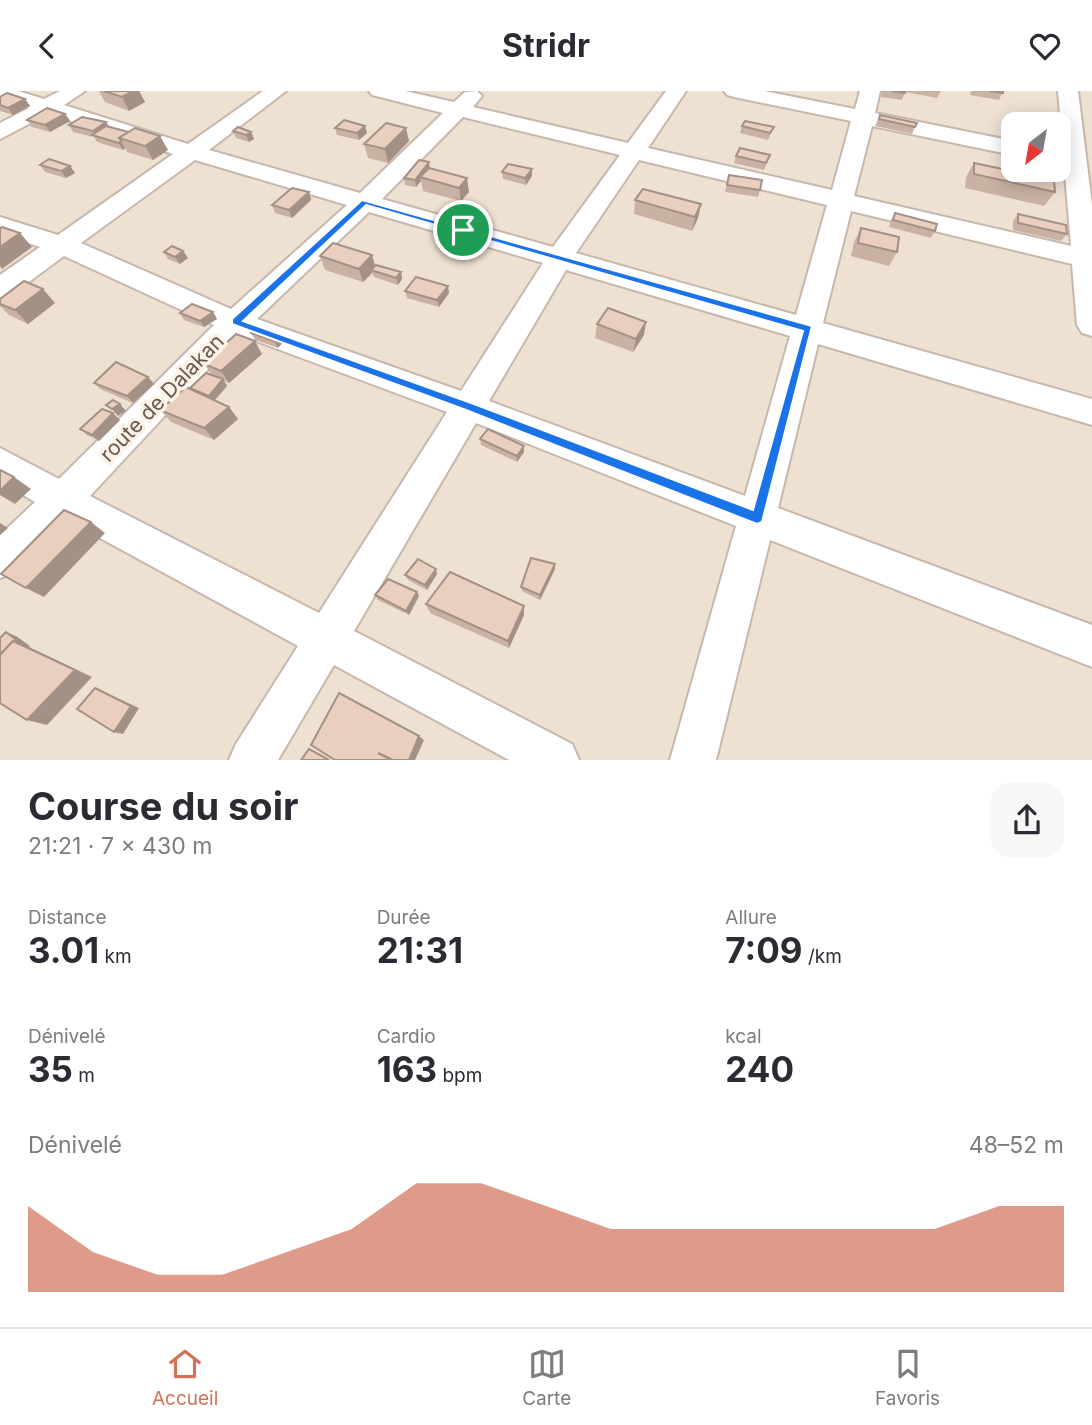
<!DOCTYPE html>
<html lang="fr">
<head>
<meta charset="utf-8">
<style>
	:root { --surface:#fff; --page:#f7f7f7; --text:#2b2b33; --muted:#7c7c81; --line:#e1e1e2; --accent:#d27158 }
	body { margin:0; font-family:Inter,sans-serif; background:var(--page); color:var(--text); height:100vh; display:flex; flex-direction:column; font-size:26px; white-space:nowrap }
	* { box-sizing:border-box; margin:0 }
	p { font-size:23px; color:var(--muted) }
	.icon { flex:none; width:38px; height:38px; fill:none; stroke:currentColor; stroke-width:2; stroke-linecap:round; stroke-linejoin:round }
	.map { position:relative; height:669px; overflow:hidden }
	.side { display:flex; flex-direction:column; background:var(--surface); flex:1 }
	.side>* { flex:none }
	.needle { width:46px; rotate:211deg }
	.tools { position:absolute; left:1001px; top:21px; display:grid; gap:14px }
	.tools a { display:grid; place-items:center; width:70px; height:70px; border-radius:14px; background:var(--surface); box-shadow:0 4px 18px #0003; font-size:35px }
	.pin { position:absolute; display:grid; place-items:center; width:60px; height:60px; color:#fff; margin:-30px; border:4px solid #fff; border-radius:50%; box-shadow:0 2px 7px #0007 }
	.round { display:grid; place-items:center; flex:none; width:74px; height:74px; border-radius:21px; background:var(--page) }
	.overview { display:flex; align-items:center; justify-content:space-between; height:119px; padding:0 28px }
	h1 { font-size:38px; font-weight:700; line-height:52px }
	.figures { display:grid; grid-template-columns:repeat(3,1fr); gap:10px; height:119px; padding:7px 28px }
	.figures div { display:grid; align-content:center }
	.figures b { font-size:35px; font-weight:700 }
	.figures small { font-size:19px; font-weight:400 }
	.figures p { font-size:19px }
	.chart { height:196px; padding:14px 28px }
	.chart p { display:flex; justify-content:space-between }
	.chart svg { width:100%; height:126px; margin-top:7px; fill:var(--accent); opacity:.7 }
	header { display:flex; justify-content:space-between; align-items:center; height:91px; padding:0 28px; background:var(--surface); font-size:32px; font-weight:700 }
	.tab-bar { display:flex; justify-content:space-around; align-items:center; height:98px; border-top:2px solid var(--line); background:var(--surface); font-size:19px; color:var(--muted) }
	.tab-bar a { display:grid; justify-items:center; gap:4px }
	.tab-bar .on { color:var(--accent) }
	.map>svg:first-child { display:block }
	.residential { fill:#efe1d2; fill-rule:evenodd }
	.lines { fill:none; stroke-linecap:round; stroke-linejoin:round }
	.minor-casing { stroke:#c7b7ac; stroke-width:4 }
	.minor { fill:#fff; fill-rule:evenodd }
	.wall { fill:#c9b2a3 }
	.shaded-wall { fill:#a49185 }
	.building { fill:#eacfbe; stroke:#a49185; stroke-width:2 }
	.route { fill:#1a73e8; stroke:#fff; stroke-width:2; fill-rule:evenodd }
	.labels { text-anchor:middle; stroke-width:7; stroke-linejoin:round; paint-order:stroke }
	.street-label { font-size:21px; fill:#6c574d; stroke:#fcf4e8 }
</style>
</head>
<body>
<header><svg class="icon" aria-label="back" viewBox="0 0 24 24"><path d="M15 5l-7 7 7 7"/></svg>Stridr<svg class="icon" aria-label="heart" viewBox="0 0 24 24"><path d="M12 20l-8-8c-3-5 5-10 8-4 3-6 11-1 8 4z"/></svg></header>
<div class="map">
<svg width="1092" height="669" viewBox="0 0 1092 669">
	<rect width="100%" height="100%" fill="#f8efe3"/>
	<path class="residential" d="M0,0H1092V669H0ZM1013,33H1059V79H1013Z"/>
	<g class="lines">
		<g class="minor-casing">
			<path id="minor" d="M0,0H18L44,8L60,0H85L64,14L188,53L263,0H286L209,59L360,102L443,22L372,4L369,0H405L454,11L465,1L477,0L482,5L473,16L628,52L666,0H686L648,57L832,99L851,30L734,6L727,4L724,0H764L855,18L860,0H880L875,22L1013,50V64L872,35L854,105L1071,155L1058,0H1078L1092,114V245L1082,242L1077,234L1072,173L851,120L823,232L1092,308V334L818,253L778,417L1092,534V576L770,449L716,669H670L736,435L476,332L354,540L572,653L579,669H509L334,574L278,669H229L236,653L298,555L67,429L14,482L0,487V444L35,411L0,390V357L59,388L214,234L64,165L10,205L0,208V184L40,156L0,143V126L58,144L173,63L48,23L0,48V32L29,17L0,8ZM463,26L620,64L553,156L382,108ZM195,69L347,114L231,218L81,152ZM639,69L827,114L796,224L576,162ZM369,121L543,172L461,300L257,228ZM566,179L790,245L745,405L489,310ZM240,244L447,321L319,522L90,405Z"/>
		</g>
		<use href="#minor" class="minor"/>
	</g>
	<g class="wall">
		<path d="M99,0H139L145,11L129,20L105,11Z"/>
		<path d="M882,0H941L937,7L905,1L902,9L881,6Z"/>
		<path d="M971,0H1003L999,9L970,4Z"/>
		<path d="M0,6L25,8L30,15L13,24L0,20Z"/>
		<path d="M65,23L70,30L50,41L32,36L27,29Z"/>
		<path d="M880,24L915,36L912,43L875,35Z"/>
		<path d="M69,34L109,36L168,59L153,69L127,61L125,57L123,59L97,51L94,46L73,41Z"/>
		<path d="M365,35L367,42L359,49L337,44L335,37Z"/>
		<path d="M742,35L774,36L768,49L740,42Z"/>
		<path d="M233,40L251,41L254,48L249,51L236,47Z"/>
		<path d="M409,50L388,72L368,67L364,53Z"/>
		<path d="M770,64L764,79L734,72L736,65Z"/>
		<path d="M974,72L1055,101L1044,115L965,97L966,86Z"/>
		<path d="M40,74L70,75L75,82L66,87L45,81Z"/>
		<path d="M430,77L469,101L461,110L423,100L421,90L416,96L405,94L404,87Z"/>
		<path d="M502,81L532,85L526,94L503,88Z"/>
		<path d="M729,84L760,99L758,106L725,101Z"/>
		<path d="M309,101L311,109L292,127L275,122L272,114Z"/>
		<path d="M635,109L701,113L698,127L692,140L634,123Z"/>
		<path d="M895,122L935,140L931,147L889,136L891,129Z"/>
		<path d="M1018,123L1067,143L1061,150L1013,139V130Z"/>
		<path d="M861,137L897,161L889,175L851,165L854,151Z"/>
		<path d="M451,142L476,149L470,155L452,149Z"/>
		<path d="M183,160L188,167L180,173L168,168L164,161Z"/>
		<path d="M372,164L375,175L401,181L402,188L398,194L374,186L372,182L363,191L325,179L320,165Z"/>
		<path d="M405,200L449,202L439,216L407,207Z"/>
		<path d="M0,208L55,212L28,233L9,224L0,215Z"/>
		<path d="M213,221L217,228L204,236L184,229L180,222Z"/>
		<path d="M597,233L644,244L633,261L595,247Z"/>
		<path d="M251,242L283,251L278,257L255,249Z"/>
		<path d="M262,263L229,292L224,290L227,295L215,309L229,316L238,328L214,349L171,331L160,319L212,284L204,273Z"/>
		<path d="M148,286L154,293L133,312L100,298L94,292Z"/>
		<path d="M120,329L99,350L87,344L80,338Z"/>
		<path d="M480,348L524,355V361L517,371L481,354Z"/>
		<path d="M555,473V478L540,509L522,500L521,496Z"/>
		<path d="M437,483L427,499L408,489L405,484Z"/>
		<path d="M417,501L419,505L409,524L378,509L375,504Z"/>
		<path d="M426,513L524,524L509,557L430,522Z"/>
	</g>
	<g class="shaded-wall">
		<path d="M133,0H139L145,11L129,20L122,6Z"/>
		<path d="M25,8L30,15L13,24L8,17Z"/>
		<path d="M65,23L70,30L50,41L45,34Z"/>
		<path d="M106,31L111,38L96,45L93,40Z"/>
		<path d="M365,35L367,42L359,49L357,42Z"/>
		<path d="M406,37L409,50L388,72L385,58Z"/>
		<path d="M251,41L254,48L249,51L246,44Z"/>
		<path d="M160,45L168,59L153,69L145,55Z"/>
		<path d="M121,50L125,57L123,59L119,52Z"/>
		<path d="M429,71L430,78L420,86L421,90L416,96L415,89Z"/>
		<path d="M70,75L75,82L66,87L61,80Z"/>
		<path d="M532,78V85L526,94L525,87Z"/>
		<path d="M467,87L469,101L461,110L459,97Z"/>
		<path d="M309,101L311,109L292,127L289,119Z"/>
		<path d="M701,113L698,127L692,140L695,126Z"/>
		<path d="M475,141L476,149L470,155L469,148Z"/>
		<path d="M20,142L32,156L2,178L0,175V156Z"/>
		<path d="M183,160L188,167L180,173L175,166Z"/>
		<path d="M372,164L376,178L371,179L372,182L363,191L359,178Z"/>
		<path d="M401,181L402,188L398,194L396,187Z"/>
		<path d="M448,195L449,202L439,216L437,209Z"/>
		<path d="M43,198L55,212L28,233L15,219Z"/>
		<path d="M213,221L217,228L204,236L200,230Z"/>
		<path d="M646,231L644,244L633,261L636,248Z"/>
		<path d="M279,244L283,251L278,257L274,250Z"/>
		<path d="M255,250L262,263L229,292L221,280Z"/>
		<path d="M148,286L154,293L133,312L127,305Z"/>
		<path d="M223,288L227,295L213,311L209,305Z"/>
		<path d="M120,313L126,320L118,325L112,318Z"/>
		<path d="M229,316L238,328L214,349L204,337Z"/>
		<path d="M113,322L120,329L99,350L92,344Z"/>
		<path d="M524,355V361L517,371V365Z"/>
		<path d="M14,386L31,398L15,413L0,404V400Z"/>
		<path d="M91,431L105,442L44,506L26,497Z"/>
		<path d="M0,432L8,437L0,444Z"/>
		<path d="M555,473V478L540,509V504Z"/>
		<path d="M436,478L437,483L427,499L425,494Z"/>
		<path d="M417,501L419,505L409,524L406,520Z"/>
		<path d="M524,515V524L509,557L508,550Z"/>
		<path d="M6,541L16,545L30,555L29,556L92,586L47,634L27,629Z"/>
		<path d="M95,597L139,617L123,643L114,641Z"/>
		<path d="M419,645L424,649L415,669H409Z"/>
	</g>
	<g class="building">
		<path d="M104,0H133L122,6Z"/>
		<path d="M892,0H905V2Z"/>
		<path d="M990,0H1003V2Z"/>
		<path d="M7,2L25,8L8,17L0,14V6Z"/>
		<path d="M47,17L65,23L45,34L27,29Z"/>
		<path d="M880,24L917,32L915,36L879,28Z"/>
		<path d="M82,26L106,31L93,40L69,34Z"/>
		<path d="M344,29L365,35L357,42L335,37Z"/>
		<path d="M745,30L774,36L770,42L742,35Z"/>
		<path d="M386,32L406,37L385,58L364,53Z"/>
		<path d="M106,35L129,41L119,47L121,50L119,52L92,44Z"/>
		<path d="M238,36L251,41L246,44L233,40Z"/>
		<path d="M135,37L160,45L145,55L119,47Z"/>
		<path d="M740,57L770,64L766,72L736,65Z"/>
		<path d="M49,68L70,75L61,80L40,74Z"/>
		<path d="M419,69L429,71L415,89L404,87Z"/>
		<path d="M974,72L1054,89L1055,101L974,83Z"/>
		<path d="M508,73L532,78L525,87L502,81Z"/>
		<path d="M429,77L467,87L459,97L420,86Z"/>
		<path d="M729,84L762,89L760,99L727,94Z"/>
		<path d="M292,97L309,101L289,119L272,114Z"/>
		<path d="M643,98L701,113L695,126L635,109Z"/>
		<path d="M895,122L937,133L935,140L893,129Z"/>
		<path d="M1018,123L1066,134L1067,143L1018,132Z"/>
		<path d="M2,136L20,142L0,156V137Z"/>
		<path d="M457,136L475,141L469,148L451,142Z"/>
		<path d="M861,137L899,146L897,161L858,152Z"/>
		<path d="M333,152L372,164L359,178L320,165Z"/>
		<path d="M172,155L183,160L175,166L164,161Z"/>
		<path d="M376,174L401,181L396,187L371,179Z"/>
		<path d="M416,186L448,195L437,209L405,200Z"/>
		<path d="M24,190L43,198L15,219L0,213V208Z"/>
		<path d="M192,213L213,221L200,230L180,222Z"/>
		<path d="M608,217L646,231L636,248L597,233Z"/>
		<path d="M256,236L279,244L274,250L251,242Z"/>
		<path d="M236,243L255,250L221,280L204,273Z"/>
		<path d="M116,271L148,286L127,305L94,292Z"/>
		<path d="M206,282L223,288L209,305L190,297Z"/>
		<path d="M186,296L229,316L204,337L160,319Z"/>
		<path d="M113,309L120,313L112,318L106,314Z"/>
		<path d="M102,318L113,322L92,344L80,338Z"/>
		<path d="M488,338L524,355L517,365L480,348Z"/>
		<path d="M0,379L14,386L0,400Z"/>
		<path d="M64,419L91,431L26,497L1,483Z"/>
		<path d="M531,467L555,473L540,504L521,496Z"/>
		<path d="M418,468L436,478L425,494L405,484Z"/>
		<path d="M450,481L524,515L508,550L426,513Z"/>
		<path d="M388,488L417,501L406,520L375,504Z"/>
		<path d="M6,541L20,552L13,550L0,564V547Z"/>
		<path d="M13,550L75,579L27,629L0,612V564Z"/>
		<path d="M95,597L131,615L114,641L77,618Z"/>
		<path d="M339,602L419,645L409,669H393L378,662L391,669H335L311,654Z"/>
		<path d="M309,658L329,669H301Z"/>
	</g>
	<path class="route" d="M362,109L812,235L762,431L757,433L466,319L232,233V228ZM366,114L803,240L753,419L474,313L243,230Z"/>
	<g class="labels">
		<g class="street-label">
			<text transform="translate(162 307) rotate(-46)" y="7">route de Dalakan</text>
		</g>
	</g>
</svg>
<div class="tools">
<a><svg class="needle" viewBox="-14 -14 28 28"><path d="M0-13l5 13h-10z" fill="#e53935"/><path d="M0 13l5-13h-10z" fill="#7c7c81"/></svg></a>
</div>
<div class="pin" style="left:463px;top:139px;background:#1e9e55"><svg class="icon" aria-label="arrive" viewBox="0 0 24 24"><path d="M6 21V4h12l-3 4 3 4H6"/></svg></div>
</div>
<section class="side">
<div class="overview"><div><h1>Course du soir</h1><p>21:21 · 7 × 430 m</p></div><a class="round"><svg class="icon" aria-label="share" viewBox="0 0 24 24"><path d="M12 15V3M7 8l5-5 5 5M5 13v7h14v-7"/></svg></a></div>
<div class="figures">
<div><p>Distance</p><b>3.01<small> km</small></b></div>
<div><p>Durée</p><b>21:31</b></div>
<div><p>Allure</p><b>7:09<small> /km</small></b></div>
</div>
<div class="figures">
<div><p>Dénivelé</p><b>35<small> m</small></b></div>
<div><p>Cardio</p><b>163<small> bpm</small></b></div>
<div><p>kcal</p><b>240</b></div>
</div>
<div class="chart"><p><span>Dénivelé</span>48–52 m</p>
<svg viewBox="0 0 160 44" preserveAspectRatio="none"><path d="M0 44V14L10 30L20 38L30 38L40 30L50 22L60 6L70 6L80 14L90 22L100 22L110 22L120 22L130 22L140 22L150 14L160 14V44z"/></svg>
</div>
</section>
<nav class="tab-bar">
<a class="on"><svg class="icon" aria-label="home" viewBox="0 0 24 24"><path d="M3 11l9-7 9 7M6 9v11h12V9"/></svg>Accueil</a>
<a><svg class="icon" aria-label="map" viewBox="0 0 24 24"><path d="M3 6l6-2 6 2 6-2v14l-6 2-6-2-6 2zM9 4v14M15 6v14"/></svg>Carte</a>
<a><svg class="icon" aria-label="saved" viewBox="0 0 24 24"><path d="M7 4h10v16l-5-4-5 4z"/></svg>Favoris</a>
</nav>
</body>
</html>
